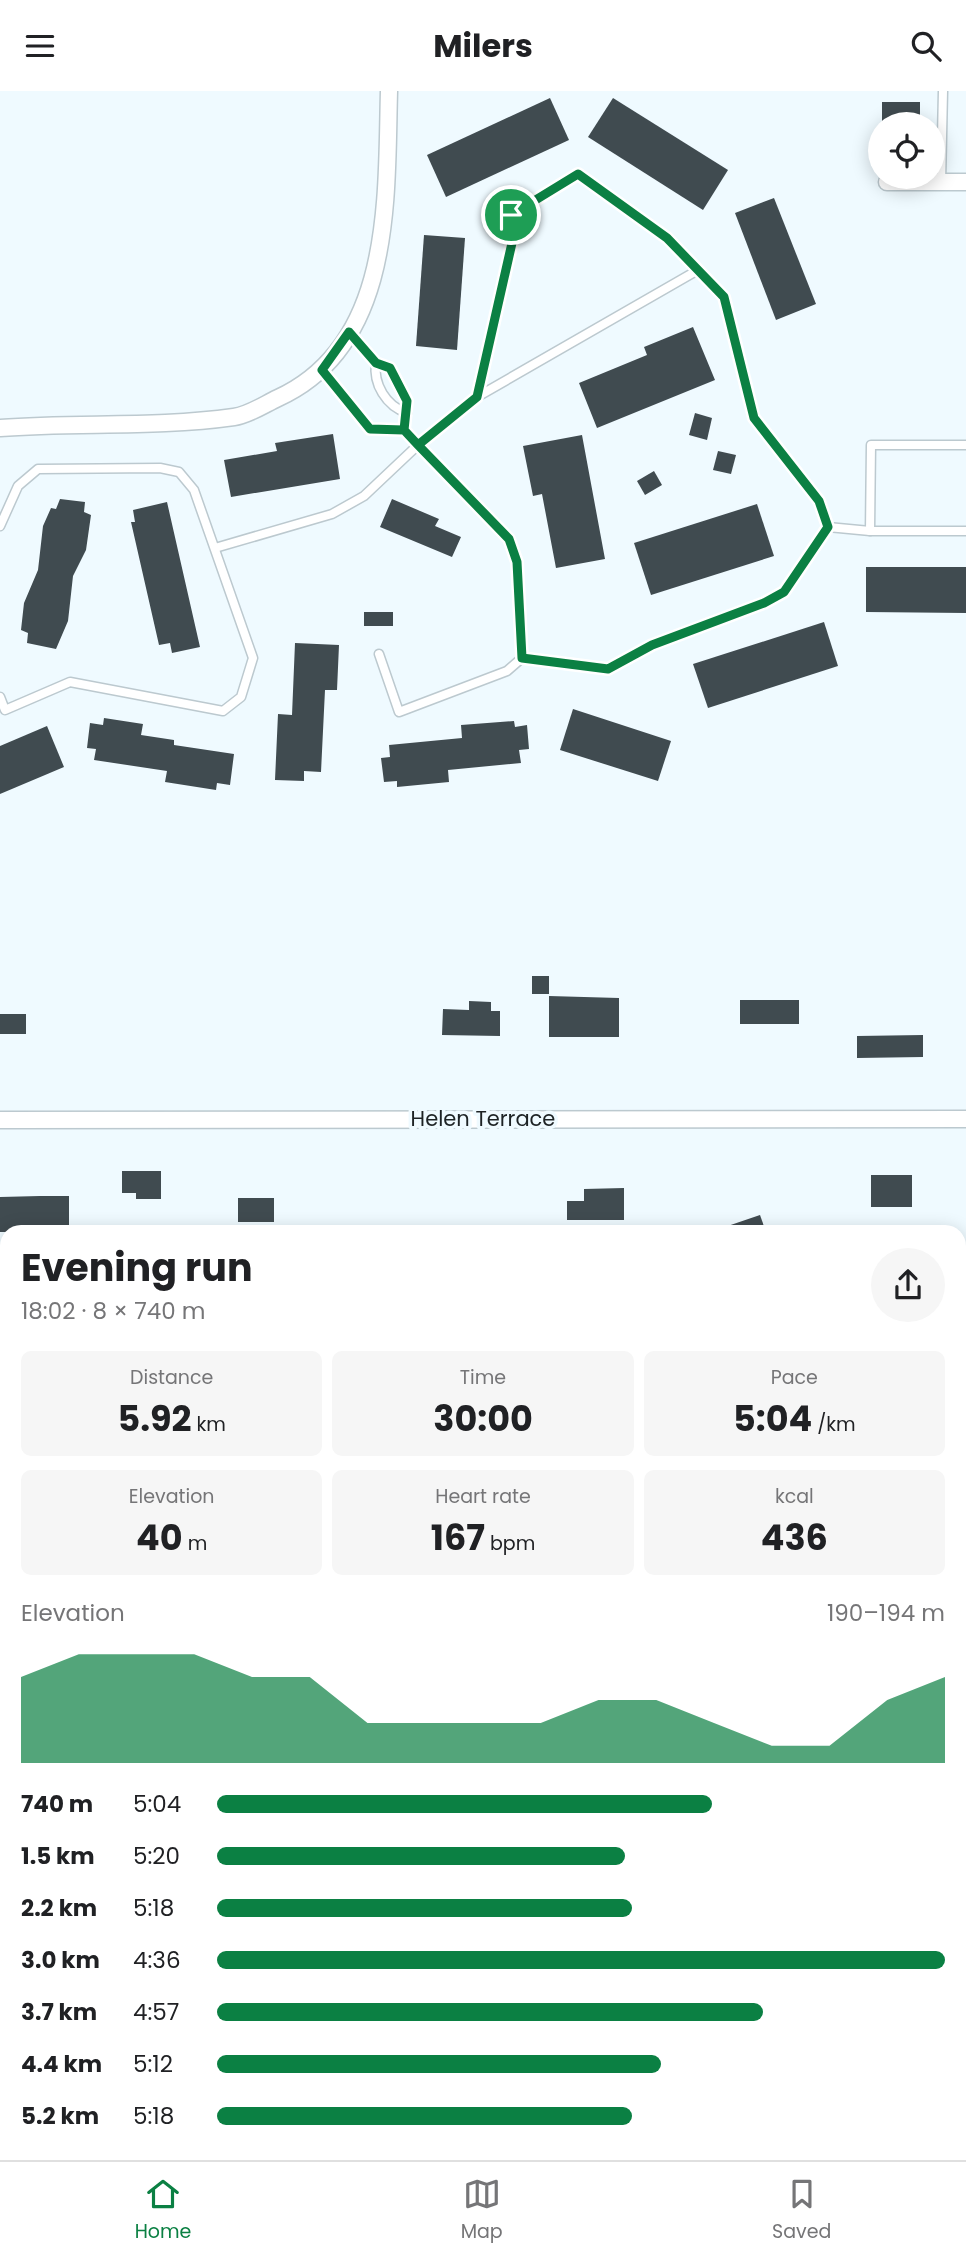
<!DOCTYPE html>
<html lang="en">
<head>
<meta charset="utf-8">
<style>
	:root { --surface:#fff; --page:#f6f6f6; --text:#202124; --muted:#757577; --line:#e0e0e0; --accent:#0b8043 }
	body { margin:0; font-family:Poppins,sans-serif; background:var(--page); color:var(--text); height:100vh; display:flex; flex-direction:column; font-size:26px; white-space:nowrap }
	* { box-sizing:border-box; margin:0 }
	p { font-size:23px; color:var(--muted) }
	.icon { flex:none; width:38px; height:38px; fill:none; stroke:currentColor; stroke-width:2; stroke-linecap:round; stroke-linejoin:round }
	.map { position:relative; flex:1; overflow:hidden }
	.drawer { position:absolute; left:0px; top:1134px; width:966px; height:936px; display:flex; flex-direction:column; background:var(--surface); border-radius:21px 21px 0 0; box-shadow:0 4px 18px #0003 }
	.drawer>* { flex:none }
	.fabs { position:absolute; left:868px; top:21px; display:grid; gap:14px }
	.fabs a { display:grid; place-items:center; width:77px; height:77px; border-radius:50%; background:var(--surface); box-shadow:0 4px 18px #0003; font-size:35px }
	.pin { position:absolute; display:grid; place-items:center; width:60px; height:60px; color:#fff; margin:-30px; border:4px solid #fff; border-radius:50%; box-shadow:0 2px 7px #0007 }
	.round { display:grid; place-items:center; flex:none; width:74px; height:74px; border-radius:37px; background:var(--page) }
	.headline { display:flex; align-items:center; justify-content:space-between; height:119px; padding:0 21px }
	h1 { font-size:38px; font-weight:700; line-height:52px }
	.stats { display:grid; grid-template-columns:repeat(3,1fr); gap:10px; height:119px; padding:7px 21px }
	.stats div { display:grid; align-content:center; border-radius:10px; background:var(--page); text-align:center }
	.stats b { font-size:35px; font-weight:700 }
	.stats small { font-size:19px; font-weight:400 }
	.stats p { font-size:19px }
	.chart { height:196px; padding:14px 21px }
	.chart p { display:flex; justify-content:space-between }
	.chart svg { width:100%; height:126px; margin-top:7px; fill:var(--accent); opacity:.7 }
	ul { padding:0 21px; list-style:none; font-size:23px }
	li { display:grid; grid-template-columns:112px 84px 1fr; align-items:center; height:52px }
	li i { height:18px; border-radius:9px; background:var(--accent) }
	header { display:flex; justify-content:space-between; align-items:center; height:91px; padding:0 21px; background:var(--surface); font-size:32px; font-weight:700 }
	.dock { display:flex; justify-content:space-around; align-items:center; height:98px; border-top:2px solid var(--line); background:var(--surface); font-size:19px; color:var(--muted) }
	.dock a { display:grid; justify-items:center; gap:4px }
	.dock .current { color:var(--accent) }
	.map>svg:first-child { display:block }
	.water { fill:#85b0c3 }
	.building { fill:#404b50 }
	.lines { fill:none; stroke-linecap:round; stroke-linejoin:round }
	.lane-casing { stroke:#bcc9cf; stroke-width:11 }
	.street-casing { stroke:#bcc9cf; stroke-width:19 }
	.lane { stroke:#fff; stroke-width:8 }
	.street { stroke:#fff; stroke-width:16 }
	.route-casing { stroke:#fff; stroke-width:14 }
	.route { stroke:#0b8043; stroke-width:9 }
	.labels { text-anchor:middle; stroke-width:7; stroke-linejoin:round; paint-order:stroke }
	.street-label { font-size:21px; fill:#1d2224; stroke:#effaff }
</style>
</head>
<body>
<header><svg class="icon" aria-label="menu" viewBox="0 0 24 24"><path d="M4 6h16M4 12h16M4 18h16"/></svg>Milers<svg class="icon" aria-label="search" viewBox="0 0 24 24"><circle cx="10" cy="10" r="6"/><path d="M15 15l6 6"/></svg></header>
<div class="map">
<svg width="966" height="2069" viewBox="0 0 966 2069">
	<rect width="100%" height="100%" fill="#effaff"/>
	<g class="water">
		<path d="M7,1267V1650L0,1653V1271Z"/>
		<path d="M959,1405L966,1412V1646L959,1659Z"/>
	</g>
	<g class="building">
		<path d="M550,7L569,49L446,106L427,64Z"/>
		<path d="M613,7L728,79L703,119L588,46Z"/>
		<rect x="882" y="11" width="38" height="22"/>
		<path d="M774,107L816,213L776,229L735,122Z"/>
		<path d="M424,144L465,147L457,259L416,255Z"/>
		<path d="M693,236L715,289L597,337L579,292L647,264L644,256Z"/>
		<path d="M695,322L712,327L707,349L689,344Z"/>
		<path d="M333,343L340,388L231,406L224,369L277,360L275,352Z"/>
		<path d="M582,344L605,468L556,477L542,403L533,405L523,355Z"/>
		<path d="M718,360L736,364L731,383L713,379Z"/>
		<path d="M654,380L662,394L645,404L637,390Z"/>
		<path d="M60,408L85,411L84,421L91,424L86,459L73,485L68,530L56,558L27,552L28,542L21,539L24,512L38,479L43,435L51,417L56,418Z"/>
		<path d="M392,408L439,428L435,435L461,446L452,466L380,436Z"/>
		<path d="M167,411L200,556L172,562L170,552L159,554L131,431H135L133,419Z"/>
		<path d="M757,413L774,465L651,504L634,452Z"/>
		<path d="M866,476H966V522L866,521Z"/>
		<rect x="364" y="521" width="29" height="14"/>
		<path d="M824,531L838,575L708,617L693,573Z"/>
		<path d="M295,552L339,554L337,599H325L321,681L304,680V690L275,689L278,623L292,624Z"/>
		<path d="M573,618L671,650L658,690L560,659Z"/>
		<path d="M104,627L143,633L141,644L174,649V654L234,663L230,694L217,692L216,699L165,691L167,680L94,669L96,658L87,657L90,632L103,634Z"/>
		<path d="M514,630L515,636L527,634L529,658L519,659L521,672L448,679L449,691L397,696V690L384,691L381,667L390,666L389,654L462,647L461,634Z"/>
		<path d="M47,635L64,676L0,703V655Z"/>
		<rect x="532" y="885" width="17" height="18"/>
		<path d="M549,905L619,907V946H549Z"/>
		<rect x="740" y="909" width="59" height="24"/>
		<path d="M469,910L491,911V920H500V945L442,944L443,918L469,919Z"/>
		<rect x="0" y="923" width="26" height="20"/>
		<path d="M923,944V966L857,967V945Z"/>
		<path d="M122,1080H161V1108H136V1102H122Z"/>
		<rect x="871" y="1084" width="41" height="32"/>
		<path d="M624,1097V1129H567V1110H584V1098Z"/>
		<path d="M40,1105H69V1141H0V1106Z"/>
		<rect x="238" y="1107" width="36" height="24"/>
		<path d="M760,1124L766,1141H716V1139Z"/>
	</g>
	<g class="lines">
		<g class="lane-casing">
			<g id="lane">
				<path d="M941,91L943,0"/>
				<path d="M350,242L376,272C373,293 386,315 407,322"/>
				<path d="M376,272L390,277L407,310L404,339"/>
				<path d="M477,306L698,179"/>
				<path d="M966,354H871L870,440H966"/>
				<path d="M0,435L18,395L38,378L160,377L179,381L194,399L253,567L241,606L223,620L70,591L5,619L0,606"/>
				<path d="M828,436L870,440"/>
				<path d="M215,457L332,423L364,405L418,354L509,448L517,471L522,567L608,578L652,554L764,512L784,501L828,436L819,410L754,326L724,207L667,147L578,83L511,124L512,152L477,306L418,354L404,339L370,338L322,279"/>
				<path d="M379,563L399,621L507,580L522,567"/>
			</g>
		</g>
		<g class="street-casing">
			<g id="street">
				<path d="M887,91H966"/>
				<path d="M0,337C78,331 156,337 234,326C249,324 265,313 278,307C394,254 386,107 389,0"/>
				<path d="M0,1029L966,1028"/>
				<path d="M0,1206H7"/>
				<path d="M959,1214H966"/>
				<path d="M959,1293L966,1299"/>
				<path d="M0,1858L7,1853"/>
				<path d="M255,2063L257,2069"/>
				<path d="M597,2063L601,2069"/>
				<path d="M826,2063L832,2069"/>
				<path d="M629,2069L640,2063"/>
			</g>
		</g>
		<use href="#lane" class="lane"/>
		<use href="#street" class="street"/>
	</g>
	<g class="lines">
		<g class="route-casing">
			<path id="route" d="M511,124L512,152L477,306L418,354L404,339L370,338L322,279L349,241L376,272L390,277L407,310L404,339L418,354L509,448L517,471L522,567L608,578L652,554L764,512L784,501L828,436L819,410L754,327L724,206L667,147L578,83L511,124"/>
		</g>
		<use href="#route" class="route"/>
	</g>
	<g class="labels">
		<g class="street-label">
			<text x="483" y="1035">Helen Terrace</text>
		</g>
	</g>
</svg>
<div class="fabs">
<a><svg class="icon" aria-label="locate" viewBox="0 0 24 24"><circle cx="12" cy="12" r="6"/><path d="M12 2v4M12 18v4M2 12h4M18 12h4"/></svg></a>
</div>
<div class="pin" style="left:511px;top:124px;background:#1e9e55"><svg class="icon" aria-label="arrive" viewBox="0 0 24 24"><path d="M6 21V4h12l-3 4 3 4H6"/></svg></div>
<section class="drawer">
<div class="headline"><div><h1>Evening run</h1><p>18:02 · 8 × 740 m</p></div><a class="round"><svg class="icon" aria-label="share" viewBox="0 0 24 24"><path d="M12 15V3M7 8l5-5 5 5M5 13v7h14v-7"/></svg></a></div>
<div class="stats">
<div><p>Distance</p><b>5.92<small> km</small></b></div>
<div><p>Time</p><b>30:00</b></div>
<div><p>Pace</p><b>5:04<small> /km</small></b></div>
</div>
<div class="stats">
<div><p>Elevation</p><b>40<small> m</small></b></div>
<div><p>Heart rate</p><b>167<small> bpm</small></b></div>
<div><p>kcal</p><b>436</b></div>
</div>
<div class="chart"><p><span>Elevation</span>190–194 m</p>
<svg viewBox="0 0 160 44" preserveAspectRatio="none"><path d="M0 44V14L10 6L20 6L30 6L40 14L50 14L60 30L70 30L80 30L90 30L100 22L110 22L120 30L130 38L140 38L150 22L160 14V44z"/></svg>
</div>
<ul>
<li><b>740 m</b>5:04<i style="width:68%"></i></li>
<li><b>1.5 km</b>5:20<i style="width:56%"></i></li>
<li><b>2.2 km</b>5:18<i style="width:57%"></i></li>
<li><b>3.0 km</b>4:36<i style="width:100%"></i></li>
<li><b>3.7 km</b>4:57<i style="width:75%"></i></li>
<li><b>4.4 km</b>5:12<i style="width:61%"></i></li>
<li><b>5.2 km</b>5:18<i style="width:57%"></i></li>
</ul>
</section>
</div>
<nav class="dock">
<a class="current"><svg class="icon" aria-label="home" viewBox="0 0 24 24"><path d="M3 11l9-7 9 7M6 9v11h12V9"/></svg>Home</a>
<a><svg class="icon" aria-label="map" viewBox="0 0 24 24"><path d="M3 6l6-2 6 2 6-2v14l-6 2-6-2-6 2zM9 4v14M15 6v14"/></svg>Map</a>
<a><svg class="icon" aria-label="saved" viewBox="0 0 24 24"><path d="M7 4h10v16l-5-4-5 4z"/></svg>Saved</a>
</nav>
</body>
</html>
